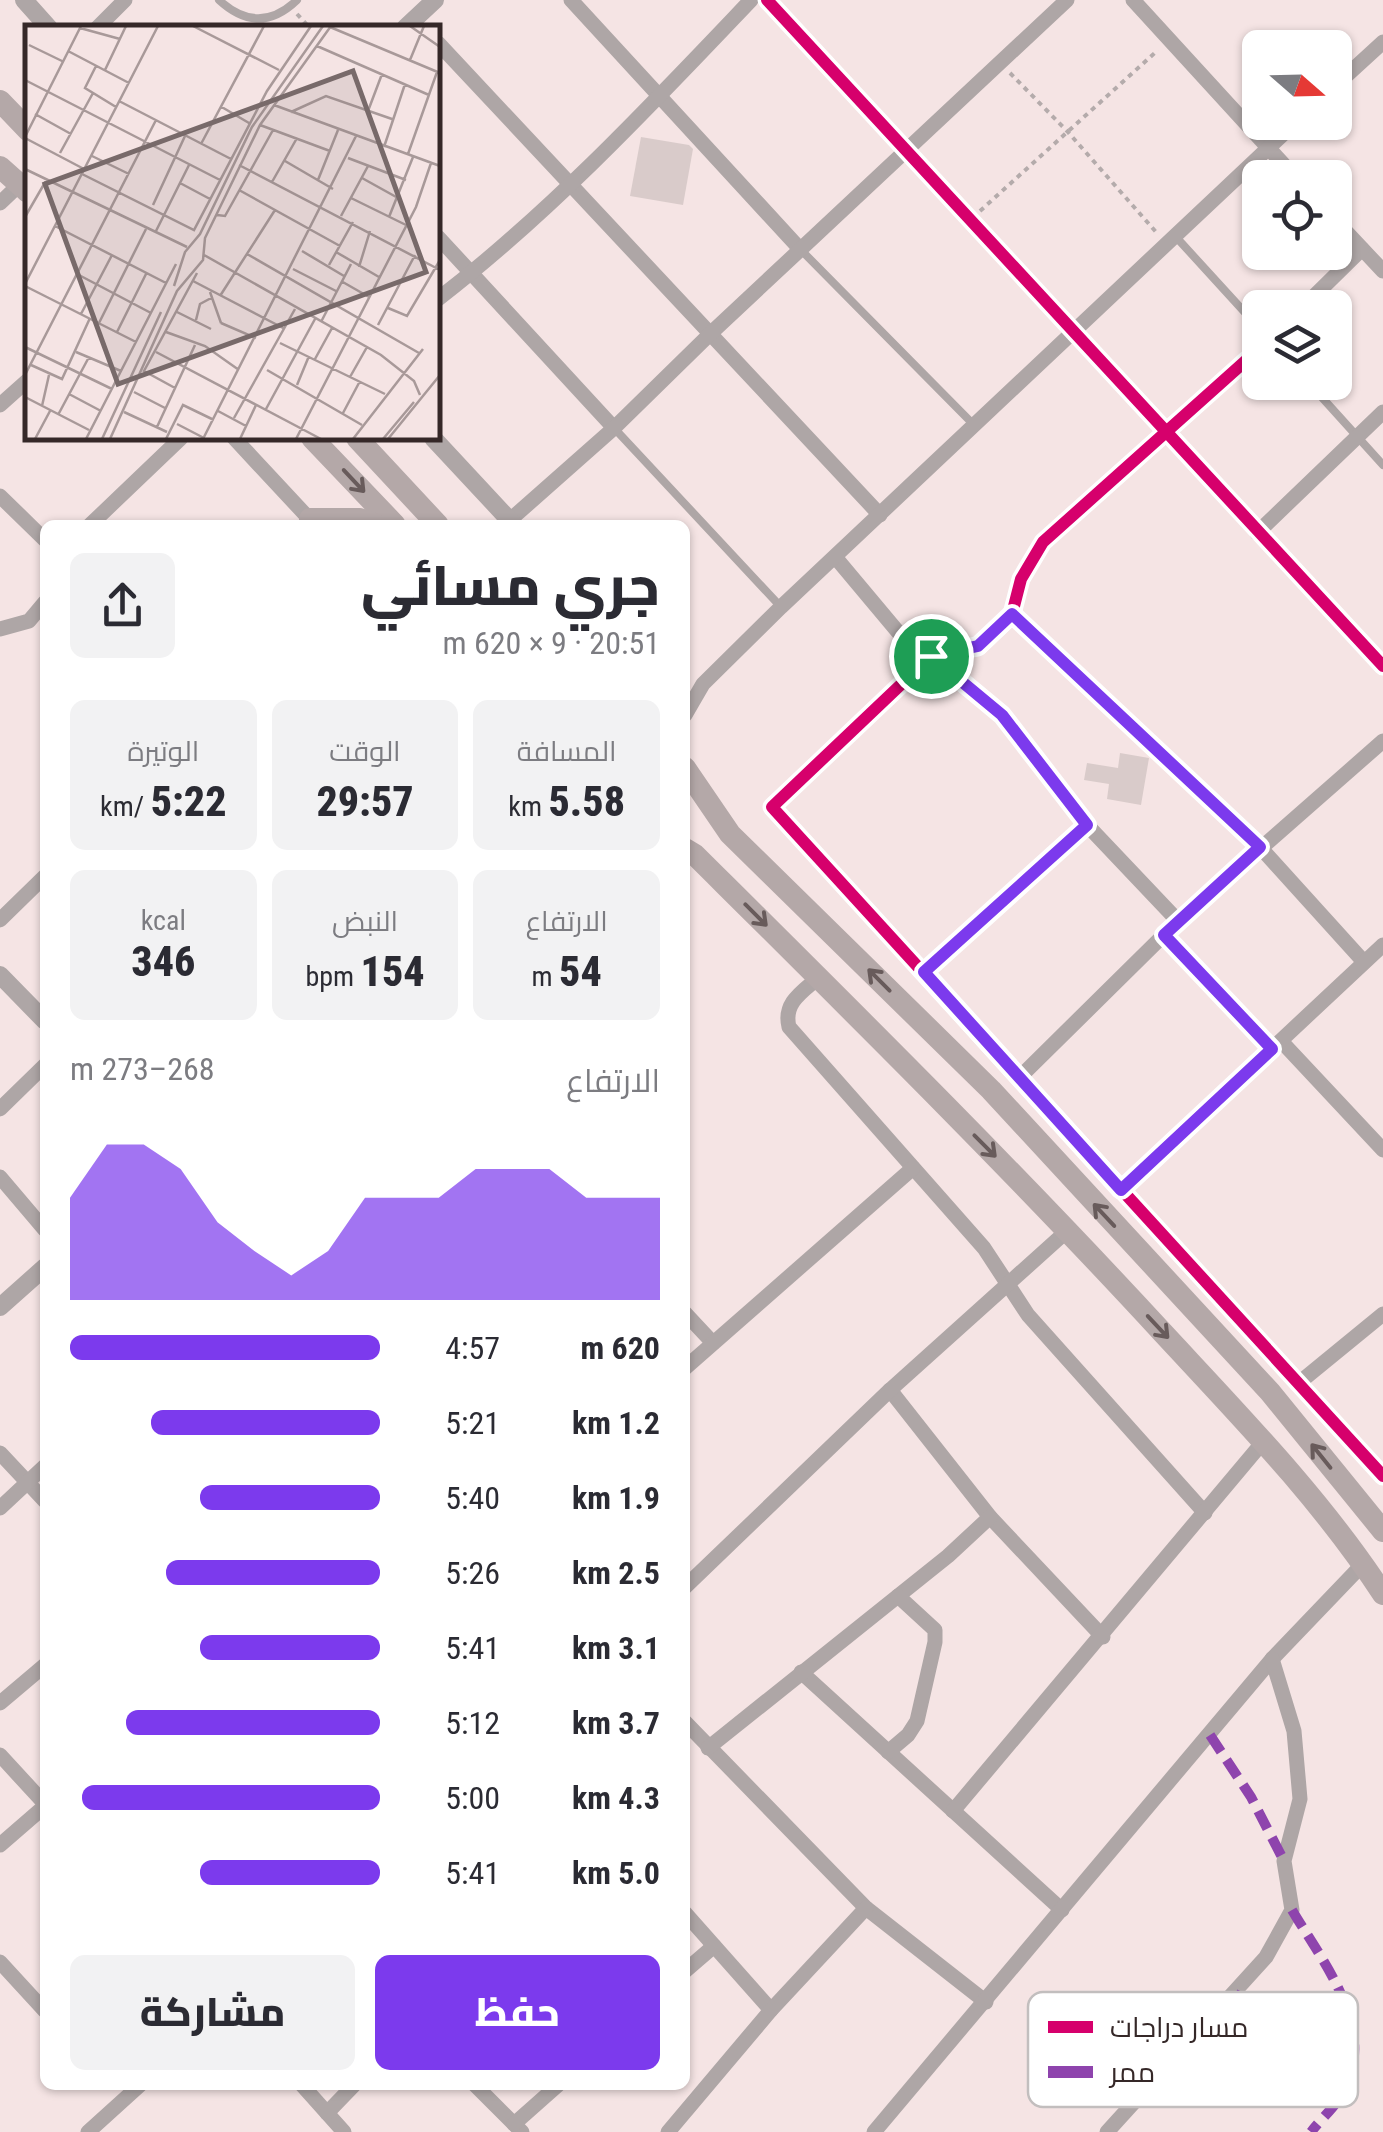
<!DOCTYPE html>
<html lang="ar">
<head>
<meta charset="utf-8">
<style>
	:root { --surface:#fff; --page:#f2f2f3; --text:#2b2b33; --muted:#7c7c81; --accent:#7c3aed }
	body { margin:0; font-family:"Roboto Condensed",Cairo,sans-serif; background:var(--page); color:var(--text); direction:rtl; height:100vh; display:flex; flex-direction:column; font-size:38px; white-space:nowrap }
	* { box-sizing:border-box; margin:0 }
	p { font-size:32px; color:var(--muted) }
	.icon { flex:none; width:55px; height:55px; fill:none; stroke:currentColor; stroke-width:2; stroke-linecap:round; stroke-linejoin:round }
	.map { position:relative; flex:1; overflow:hidden; direction:ltr }
	.drawer { position:absolute; left:40px; top:520px; width:650px; height:1570px; display:flex; flex-direction:column; background:var(--surface); border-radius:15px; box-shadow:0 2px 8px #0004; direction:rtl }
	.drawer>* { flex:none }
	.needle { width:65px; rotate:110deg }
	.tools { position:absolute; left:1242px; top:30px; display:grid; gap:20px }
	.tools a { display:grid; place-items:center; width:110px; height:110px; border-radius:15px; background:var(--surface); box-shadow:0 2px 8px #0004; font-size:50px }
	.pin { position:absolute; display:grid; place-items:center; width:85px; height:85px; color:#fff; margin:-42px; border:5px solid #fff; border-radius:50%; box-shadow:0 2px 10px #0007 }
	.round { display:grid; place-items:center; flex:none; width:105px; height:105px; border-radius:15px; background:var(--page) }
	.summary { display:flex; align-items:center; justify-content:space-between; height:170px; padding:0 30px }
	h1 { font-size:55px; font-weight:800; line-height:75px }
	.stats { display:grid; grid-template-columns:repeat(3,1fr); gap:15px; height:170px; padding:10px 30px }
	.stats div { display:grid; align-content:center; border-radius:15px; background:var(--page); text-align:center }
	.stats b { font-size:42px; font-weight:800 }
	.stats small { font-size:28px; font-weight:400 }
	.stats p { font-size:28px }
	.chart { height:280px; padding:20px 30px }
	.chart p { display:flex; justify-content:space-between }
	.chart svg { width:100%; height:180px; margin-top:10px; fill:var(--accent); opacity:.7 }
	.cta { display:flex; gap:20px; margin-top:auto; padding:20px 30px }
	.cta a { flex:1; height:115px; border-radius:15px; background:var(--accent); color:#fff; font-size:40px; font-weight:800; line-height:115px; text-align:center }
	.cta a+a { background:var(--page); color:var(--text) }
	ul { padding:0 30px; list-style:none; font-size:32px }
	li { display:grid; grid-template-columns:160px 120px 1fr; align-items:center; height:75px }
	li i { height:25px; border-radius:12px; background:var(--accent) }
	.map>svg:first-child { display:block }
	.building { fill:#d9cbca }
	.lines { fill:none; stroke-linecap:round; stroke-linejoin:round }
	.path { stroke:#b4abab; stroke-width:4; stroke-dasharray:5 5; stroke-linecap:butt }
	.service { stroke:#aea6a6; stroke-width:8 }
	.minor { stroke:#aea6a6; stroke-width:15 }
	.tertiary { stroke:#aea6a6; stroke-width:18 }
	.primary { stroke:#b4a8a8; stroke-width:22 }
	.quiet { stroke:#8e44ad; stroke-width:10; stroke-dasharray:20 10; stroke-linecap:butt }
	.cycleway-casing { stroke:#fff; stroke-width:19 }
	.cycleway { stroke:#d6006c; stroke-width:12 }
	.oneway { stroke:#685b5b }
	.route-casing { stroke:#fff; stroke-width:20 }
	.route { stroke:#7c3aed; stroke-width:12 }
	.inset-road { fill:none; stroke:#a89999; stroke-width:2.5 }
	.view { fill:#786a6a; fill-opacity:0.15; stroke:#786a6a; stroke-width:5 }
	.inset-edge { fill:none; stroke:#352828; stroke-width:5 }
	.key { fill:#fff; stroke:#c2bebe; stroke-width:2.5 }
	.key-label { font-size:28px; fill:#352828 }
</style>
</head>
<body>
<div class="map">
<svg width="1383" height="2132" viewBox="0 0 1383 2132">
	<rect width="100%" height="100%" fill="#f5e4e4"/>
	<g class="building">
		<path d="M641,137L689,145L693,149L683,205L630,196Z"/>
		<path d="M1120,753L1149,758L1141,805L1107,799L1109,784L1084,780L1087,763L1118,768Z"/>
	</g>
	<g class="lines">
		<g class="path">
			<path d="M297,14L310,28"/>
			<path d="M1010,73L1067,131L1156,232"/>
			<path d="M980,211L1158,50"/>
		</g>
		<g class="service">
			<path d="M219,0C245,24 271,25 297,0"/>
			<path d="M1176,237L1260,329"/>
			<path d="M800,249L973,424"/>
			<path d="M1308,382L1383,465"/>
			<path d="M614,428L781,607"/>
		</g>
		<g class="minor">
			<path d="M571,0L800,249"/>
			<path d="M767,0L1383,666"/>
			<path d="M1133,0L1296,178"/>
			<path d="M97,28L125,0"/>
			<path d="M438,43L880,515"/>
			<path d="M1335,86L1383,42"/>
			<path d="M0,203L19,185L25,194"/>
			<path d="M1335,220L1383,271"/>
			<path d="M438,237L614,428"/>
			<path d="M438,299C552,211 652,104 751,0"/>
			<path d="M1302,308L1362,249"/>
			<path d="M1260,348L1043,542L1021,579L1012,614L978,647L931,656L772,807L1383,1476"/>
			<path d="M0,405L28,380"/>
			<path d="M234,438L315,525"/>
			<path d="M0,496L45,540"/>
			<path d="M510,520L614,428L710,334L1067,0"/>
			<path d="M90,525L181,438"/>
			<path d="M1257,533L1383,412"/>
			<path d="M836,558L898,632L1001,715L1087,825L1178,921"/>
			<path d="M1012,614L1260,847L1364,962"/>
			<path d="M0,629L29,621L45,602"/>
			<path d="M685,715L703,684L781,607L1296,122"/>
			<path d="M0,920L45,876"/>
			<path d="M1164,935L1272,1049"/>
			<path d="M924,972L1087,825"/>
			<path d="M818,978C802,992 783,1003 789,1027L984,1248L1028,1315L1205,1513"/>
			<path d="M1281,1041L1383,1150"/>
			<path d="M1019,1078L1178,921L1383,741"/>
			<path d="M0,1109L45,1065"/>
			<path d="M0,1177L45,1230"/>
			<path d="M1121,1190L1383,945"/>
			<path d="M685,1313L713,1343"/>
			<path d="M685,1368L913,1168"/>
			<path d="M1300,1382L1383,1314"/>
			<path d="M890,1390L990,1517L1103,1637"/>
			<path d="M0,1453L45,1501"/>
			<path d="M0,1508L45,1466"/>
			<path d="M685,1587L890,1390L1068,1230"/>
			<path d="M801,1672L1062,1910"/>
			<path d="M0,1703L45,1665"/>
			<path d="M685,1722L866,1908L986,2002"/>
			<path d="M708,1748L948,1556L990,1517"/>
			<path d="M888,1752L908,1735L917,1721L935,1642V1630L898,1596"/>
			<path d="M0,1755L45,1804"/>
			<path d="M953,1811L1263,1442"/>
			<path d="M0,1845L45,1806"/>
			<path d="M685,1913L771,2010"/>
			<path d="M0,1962L45,2011"/>
			<path d="M685,1971L714,1946"/>
			<path d="M302,2085L344,2132"/>
			<path d="M475,2085L522,2132"/>
			<path d="M327,2113L354,2085"/>
			<path d="M514,2124L558,2085"/>
			<path d="M88,2132L140,2085"/>
			<path d="M668,2132L771,2010L866,1908"/>
			<path d="M874,2132L1272,1659L1363,1564"/>
			<path d="M1107,2132L1266,1957L1292,1910L1284,1861L1300,1799L1294,1731L1272,1659"/>
		</g>
		<g class="tertiary">
			<path d="M24,0L49,28"/>
			<path d="M405,28L435,0"/>
			<path d="M433,438L514,525"/>
			<path d="M0,975L45,1021"/>
			<path d="M0,1307L45,1267"/>
		</g>
		<g class="primary">
			<path d="M0,101L28,130"/>
			<path d="M0,167L28,192"/>
			<path d="M312,438L395,525"/>
			<path d="M357,438L438,525"/>
			<path d="M310,519H360L377,525"/>
			<path d="M685,768L730,834L991,1090L1270,1392L1383,1531"/>
			<path d="M685,849L695,855C853,1012 1012,1169 1163,1333C1240,1416 1321,1499 1383,1594"/>
		</g>
		<g class="quiet">
			<path d="M1210,1735L1251,1797L1284,1861"/>
			<path d="M1292,1910C1322,1961 1376,2026 1345,2089C1338,2104 1321,2119 1311,2132"/>
			<path d="M1235,1994L1275,2016L1307,2025L1343,1998"/>
		</g>
		<g class="cycleway-casing">
			<g id="cycleway">
				<path d="M767,0L1383,666"/>
				<path d="M1260,348L1043,542L1021,579L1012,614L978,647L931,656L772,807L1383,1476"/>
			</g>
		</g>
		<use href="#cycleway" class="cycleway"/>
	</g>
	<defs><path id="oneway-shaft" d="M-6 0H5M1.5-3L5.5 0L1.5 3" fill="none" stroke-width="1.6" stroke-linecap="round" stroke-linejoin="round" transform="scale(2.5)"/></defs>
	<g class="oneway">
		<use href="#oneway-shaft" transform="translate(354 481) rotate(47)"/>
		<use href="#oneway-shaft" transform="translate(756 915) rotate(45)"/>
		<use href="#oneway-shaft" transform="translate(879 980) rotate(-135)"/>
		<use href="#oneway-shaft" transform="translate(985 1146) rotate(45)"/>
		<use href="#oneway-shaft" transform="translate(1104 1215) rotate(-133)"/>
		<use href="#oneway-shaft" transform="translate(1158 1327) rotate(47)"/>
		<use href="#oneway-shaft" transform="translate(1321 1456) rotate(-129)"/>
	</g>
	<g class="lines">
		<g class="route-casing">
			<path id="route" d="M1012,614L1260,847L1164,935L1272,1049L1121,1190L924,972L1087,825L1002,715L931,656L978,646Z"/>
		</g>
		<use href="#route" class="route"/>
	</g>
	<g transform="translate(25 25)">
		<rect width="415" height="415" fill="#f5e4e4"/>
		<path class="inset-road" d="M168,1L254,45M385,1L415,22M305,2L415,48M55,3L95,14M4,20L37,36M292,21L404,70M43,26L104,58M385,35L399,1M71,41L60,63L91,82M80,45L101,1M0,55L195,155M94,76L206,134M249,80L415,141M195,81L224,98M343,86L357,49M266,87L301,71L367,94M10,89L46,109M235,100L305,126M0,112L56,1M0,113L59,144M176,119L239,1M359,122L380,59M35,128L68,68M383,129L412,47M67,131L104,149M323,133L381,155M260,136L308,164M214,140L415,245M0,144L162,222M57,149L169,205L242,66L286,1M337,153L373,173M293,155L313,105M247,157L272,113M155,158L185,174M214,165L315,221M326,173L381,200M128,180L160,111M192,190L200,191L248,105M316,191L343,141M0,192L22,154M364,192L388,132M30,201L141,258M130,208L164,140M277,226L319,251M311,227L354,252M222,229L394,328M179,230L356,330L389,356L395,370M304,240L328,197M334,242L345,206M268,244L311,266M52,249L126,288M168,256L260,304M316,256L344,272M0,259L133,1M0,261L111,317M149,261L160,227L175,209L227,102L298,1M185,267L196,298M195,271L250,185M363,283L382,291L415,235M152,287L186,304M56,289L87,230M171,295L175,279L188,272M296,297L326,239M74,298L121,204M196,298L231,313M353,300L390,230M92,307L122,247M141,307L180,321L214,345M255,318L360,369M0,322L87,364M51,327L96,346M131,327L296,414M290,334L307,303M6,340L37,354L65,293M242,345L337,400M0,350L131,95M325,352L342,322M272,360L284,331M150,363L119,346L172,248M109,367L140,383M44,369L76,386M0,372L64,405M17,381L24,350M241,384L290,294M193,386L221,401M99,387L142,407M318,388L335,356M33,390L64,332M209,393L270,284M152,399L179,413M132,402L170,320M10,414L25,386M61,414L151,239M77,414L136,287M85,414L152,266L178,235L180,213L235,100L306,1M141,414L158,380L189,395M178,414L331,111M215,414L231,380M271,414L391,182L406,138M328,414L398,324M358,414L389,377M363,414L415,350"/>
		<path class="view" d="M328,46L401,247L93,359L20,159Z"/>
		<rect width="415" height="415" class="inset-edge"/>
	</g>
	<rect x="1028" y="1992" width="330" height="115" rx="15" class="key"/>
	<rect x="1048" y="2021" width="45" height="12" fill="#d6006c"/>
	<rect x="1048" y="2066" width="45" height="12" fill="#8e44ad"/>
	<g class="key-label">
		<text x="1110" y="2037">مسار دراجات</text>
		<text x="1110" y="2082">ممر</text>
	</g>
</svg>
<div class="tools">
<a><svg class="needle" viewBox="-14 -14 28 28"><path d="M0-13l5 13h-10z" fill="#e53935"/><path d="M0 13l5-13h-10z" fill="#7c7c81"/></svg></a>
<a><svg class="icon" aria-label="locate" viewBox="0 0 24 24"><circle cx="12" cy="12" r="6"/><path d="M12 2v4M12 18v4M2 12h4M18 12h4"/></svg></a>
<a><svg class="icon" aria-label="layers" viewBox="0 0 24 24"><path d="M12 4l9 5-9 5-9-5zM3 14l9 5 9-5"/></svg></a>
</div>
<div class="pin" style="left:931px;top:656px;background:#1e9e55"><svg class="icon" aria-label="arrive" viewBox="0 0 24 24"><path d="M6 21V4h12l-3 4 3 4H6"/></svg></div>
<section class="drawer">
<div class="summary"><div><h1>جري مسائي</h1><p>20:51 · 9 × 620 m</p></div><a class="round"><svg class="icon" aria-label="share" viewBox="0 0 24 24"><path d="M12 15V3M7 8l5-5 5 5M5 13v7h14v-7"/></svg></a></div>
<div class="stats">
<div><p>المسافة</p><b>5.58<small> km</small></b></div>
<div><p>الوقت</p><b>29:57</b></div>
<div><p>الوتيرة</p><b>5:22<small> /km</small></b></div>
</div>
<div class="stats">
<div><p>الارتفاع</p><b>54<small> m</small></b></div>
<div><p>النبض</p><b>154<small> bpm</small></b></div>
<div><p>kcal</p><b>346</b></div>
</div>
<div class="chart"><p><span>الارتفاع</span>268–273 m</p>
<svg viewBox="0 0 160 44" preserveAspectRatio="none"><path d="M0 44V19L10 6L20 6L30 12L40 25L50 32L60 38L70 32L80 19L90 19L100 19L110 12L120 12L130 12L140 19L150 19L160 19V44z"/></svg>
</div>
<ul>
<li><b>620 m</b>4:57<i style="width:100%"></i></li>
<li><b>1.2 km</b>5:21<i style="width:74%"></i></li>
<li><b>1.9 km</b>5:40<i style="width:58%"></i></li>
<li><b>2.5 km</b>5:26<i style="width:69%"></i></li>
<li><b>3.1 km</b>5:41<i style="width:58%"></i></li>
<li><b>3.7 km</b>5:12<i style="width:82%"></i></li>
<li><b>4.3 km</b>5:00<i style="width:96%"></i></li>
<li><b>5.0 km</b>5:41<i style="width:58%"></i></li>
</ul>
<div class="cta"><a>حفظ</a><a>مشاركة</a></div>
</section>
</div>
</body>
</html>
